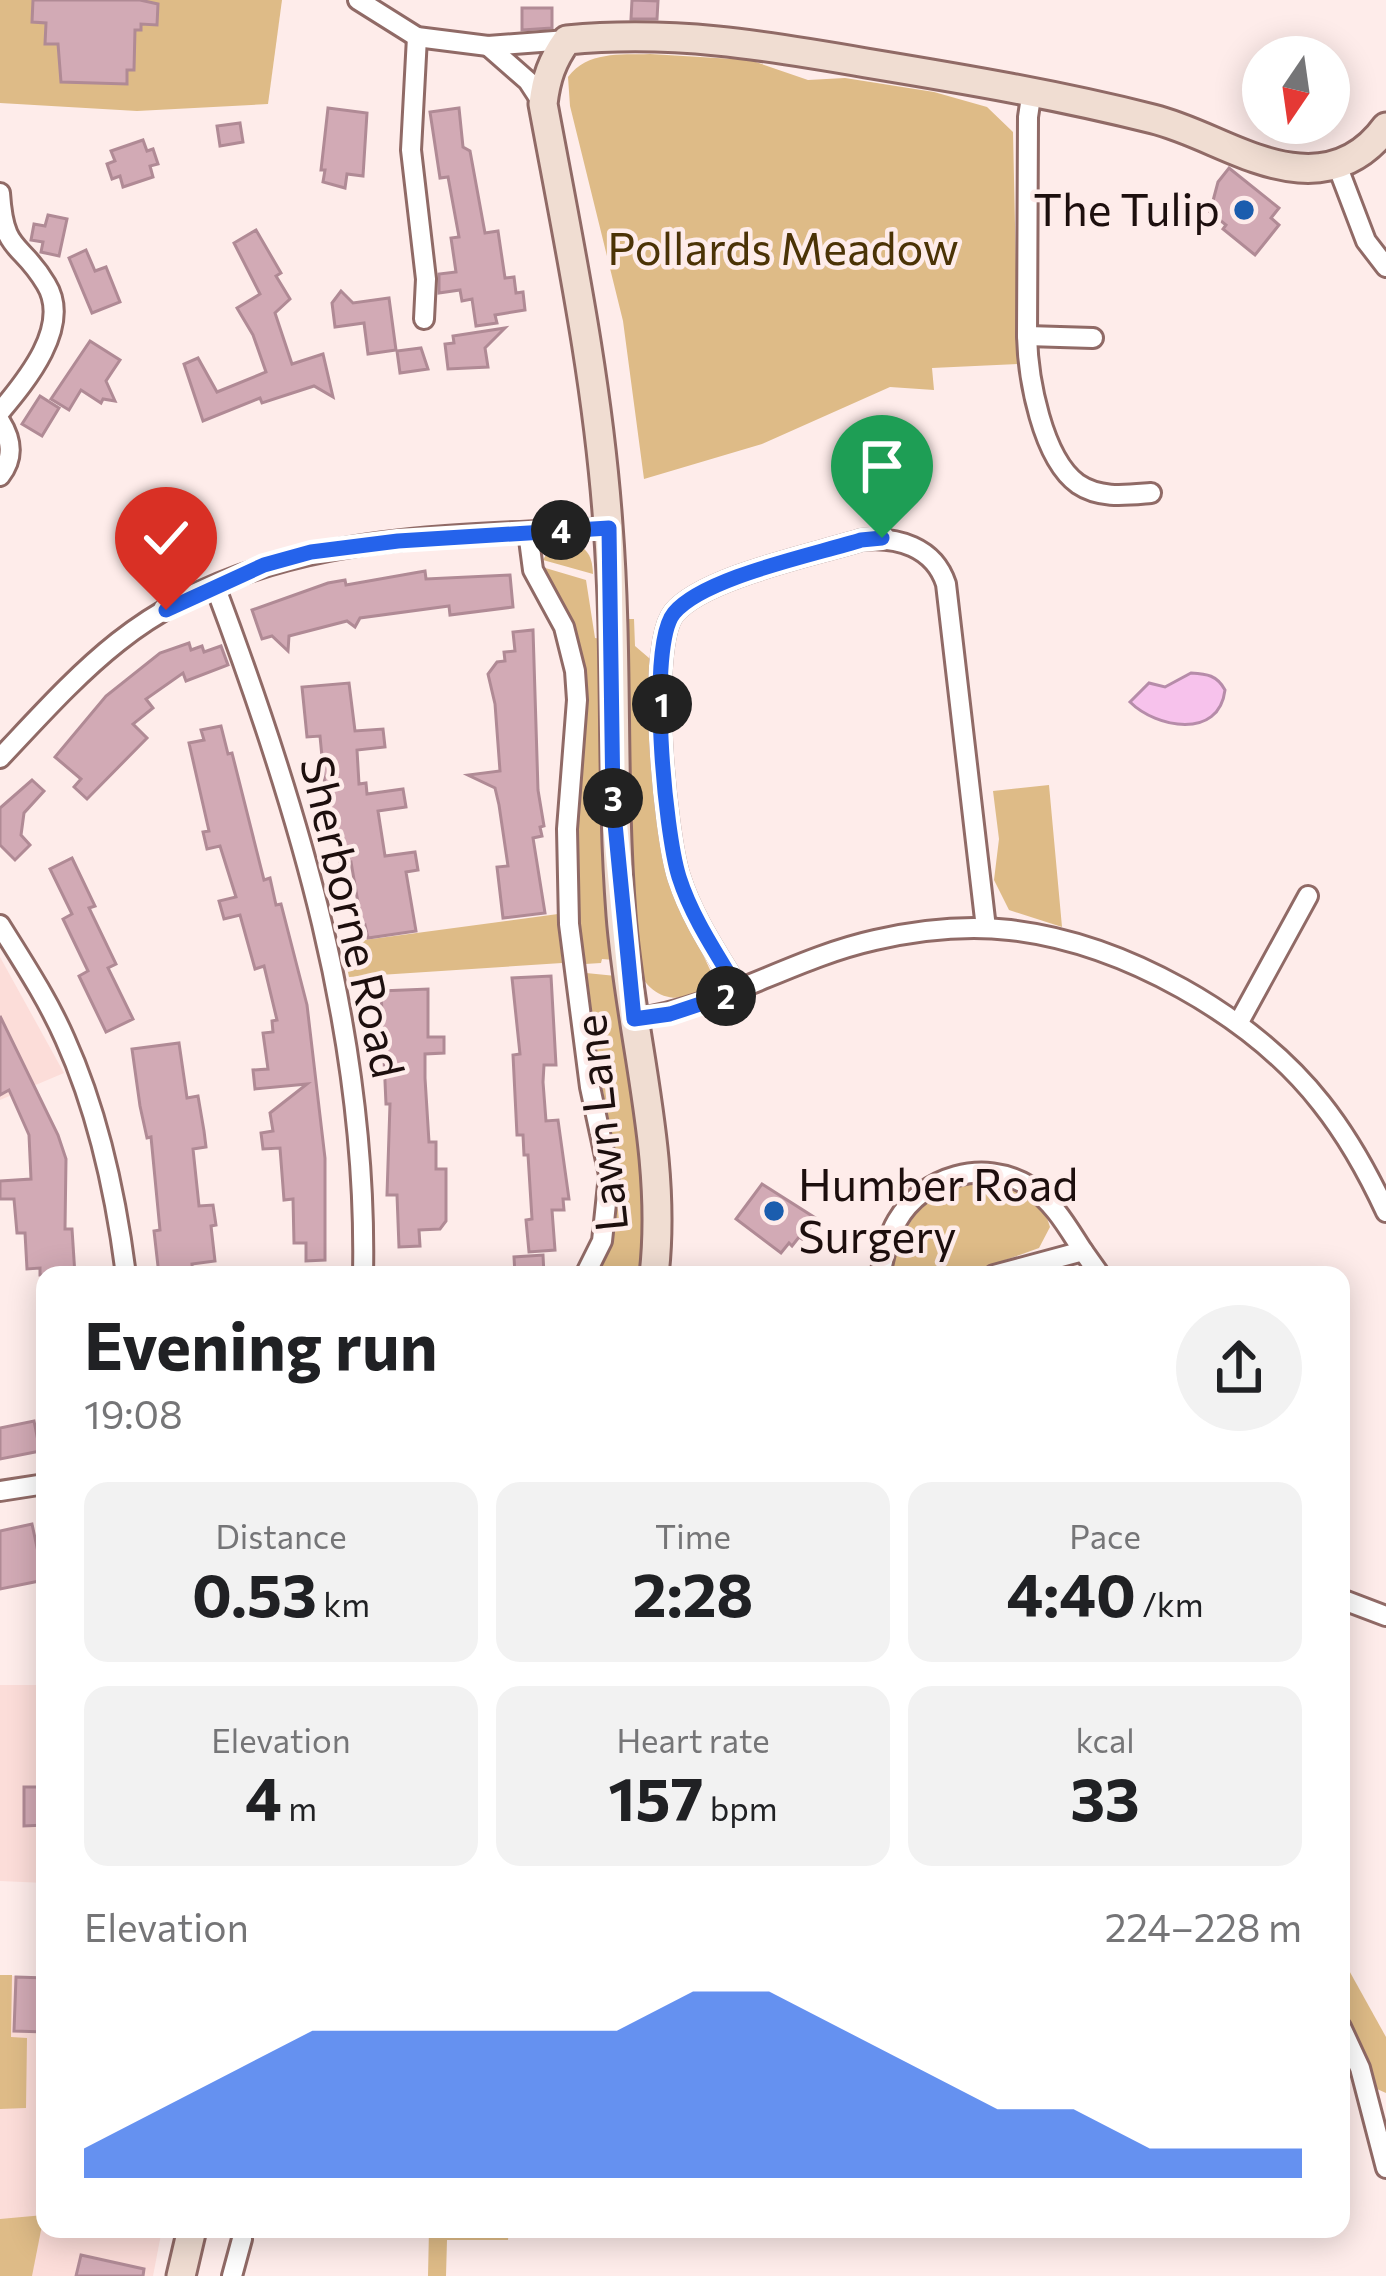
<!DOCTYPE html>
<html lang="en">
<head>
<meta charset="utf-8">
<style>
	:root { --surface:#fff; --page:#f2f2f2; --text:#202124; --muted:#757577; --accent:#2563eb }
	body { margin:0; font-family:Commissioner,sans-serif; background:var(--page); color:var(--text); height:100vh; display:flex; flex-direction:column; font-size:45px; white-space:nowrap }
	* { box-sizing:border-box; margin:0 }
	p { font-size:39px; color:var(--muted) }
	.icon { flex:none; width:66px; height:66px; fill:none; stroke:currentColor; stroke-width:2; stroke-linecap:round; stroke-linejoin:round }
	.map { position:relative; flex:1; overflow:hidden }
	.drawer { position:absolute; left:36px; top:1266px; width:1314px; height:972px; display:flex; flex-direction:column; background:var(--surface); border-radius:24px; box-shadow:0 6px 30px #0003 }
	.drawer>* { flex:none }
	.needle { width:78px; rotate:193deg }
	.buttons { position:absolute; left:1242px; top:36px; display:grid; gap:24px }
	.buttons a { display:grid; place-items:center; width:108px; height:108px; border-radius:50%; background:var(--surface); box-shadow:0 6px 30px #0003; font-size:60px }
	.pin { position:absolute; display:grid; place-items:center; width:102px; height:102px; color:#fff; margin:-123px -51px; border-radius:50% 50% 50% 0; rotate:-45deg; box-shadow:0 0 12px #0007 }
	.pin .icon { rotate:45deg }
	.km { position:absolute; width:60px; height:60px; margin:-30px; border-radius:50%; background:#222; color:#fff; font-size:33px; line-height:60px; text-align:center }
	.round { display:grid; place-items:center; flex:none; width:126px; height:126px; border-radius:63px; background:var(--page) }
	.summary { display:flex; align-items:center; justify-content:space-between; height:204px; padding:0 48px }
	h1 { font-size:66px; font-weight:700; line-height:90px }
	.figures { display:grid; grid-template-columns:repeat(3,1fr); gap:18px; height:204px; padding:12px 48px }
	.figures div { display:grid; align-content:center; border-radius:24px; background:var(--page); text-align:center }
	.figures b { font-size:60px; font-weight:700 }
	.figures small { font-size:33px; font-weight:400 }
	.figures p { font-size:33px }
	.chart { height:336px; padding:24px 48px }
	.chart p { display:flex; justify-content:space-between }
	.chart svg { width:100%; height:216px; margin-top:12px; fill:var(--accent); opacity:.7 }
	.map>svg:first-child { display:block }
	.built { fill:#fcddd9 }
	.green { fill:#debb87 }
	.water { fill:#f7c2ec; stroke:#b68ca9; stroke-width:3 }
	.building { fill:#d2aab5; stroke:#b08a95; stroke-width:3 }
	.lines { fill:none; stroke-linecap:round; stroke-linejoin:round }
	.street-casing { stroke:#906a66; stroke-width:24 }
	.secondary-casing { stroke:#906a66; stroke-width:33 }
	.street { stroke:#fff; stroke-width:18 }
	.secondary { stroke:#f0ddd2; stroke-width:27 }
	.route-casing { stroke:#fff; stroke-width:24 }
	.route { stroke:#2563eb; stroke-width:15 }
	.poi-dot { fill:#1b5dae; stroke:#feecea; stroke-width:4.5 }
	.labels { text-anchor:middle; stroke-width:9; stroke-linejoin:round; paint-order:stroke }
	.poi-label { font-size:45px; fill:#1d0f0e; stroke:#feecea; text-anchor:end }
	.park-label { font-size:45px; fill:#4b3306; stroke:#feecea }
	.street-label { font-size:45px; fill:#1d0f0e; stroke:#feecea }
</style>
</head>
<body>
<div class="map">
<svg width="1386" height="2276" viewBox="0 0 1386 2276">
	<rect width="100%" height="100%" fill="#feecea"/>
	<g class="built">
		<path d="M0,957L64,1073L0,1100Z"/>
		<path d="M0,1685H45V1883L0,1881Z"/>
		<path d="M42,1959H45V2229H162L153,2276H0V1975L41,1978Z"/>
	</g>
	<g class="green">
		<path d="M0,0H282L268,104L137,111L0,103Z"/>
		<path d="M650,54L750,60L808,80L845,78L934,92L987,107L1013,132L1018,364L932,368L934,390L890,387L762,444L644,479L623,321L570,106L568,77C588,51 619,55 650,54Z"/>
		<path d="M565,540C586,546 592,553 593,574L543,560L551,545Z"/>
		<path d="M542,567L586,580L595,638L602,639L600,782L614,960L602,959L601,963L585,964C578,919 574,870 576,825C579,761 594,696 577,632C570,610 553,588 542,567Z"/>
		<path d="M625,619H634L635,646L656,664L660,845L681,907L712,974L708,988C677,1006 649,1000 635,963C628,945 631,917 630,898C625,805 625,712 625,619Z"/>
		<path d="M1049,785L1062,927L1009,910L994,880L999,839L993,791Z"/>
		<path d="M558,914L562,963L349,977L342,943Z"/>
		<path d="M586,973L616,976L641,1158L642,1275H598C635,1200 612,1142 598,1066C592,1035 589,1004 586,973Z"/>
		<path d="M974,1182C1005,1183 1041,1192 1050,1227L1039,1248L994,1264L976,1275H891C901,1225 921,1193 974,1182Z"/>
		<path d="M1341,1956L1386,2037V2093L1377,2089L1341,2005Z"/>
		<path d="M0,1975H12L11,2037L27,2038L26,2108L0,2109Z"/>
		<path d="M44,2215L32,2276H0V2219Z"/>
		<path d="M429,2229H509L508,2240H447L446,2276H428Z"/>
	</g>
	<path class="water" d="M1191,673C1207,674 1217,675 1225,690C1219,740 1156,728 1130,702L1149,683L1165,687Z"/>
	<g class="building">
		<path d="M33,0H140L158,4L157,25L141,24V30H135L134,70H127V84L61,82L58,44H45L46,23L32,22Z"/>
		<path d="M632,0L658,1L657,19H631Z"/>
		<path d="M522,8H552V28L522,30Z"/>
		<path d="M328,108L367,113L363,176L347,174L345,188L323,182L325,170H321Z"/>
		<path d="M459,108L463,147L470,151L485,233L498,231L505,278L514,277L516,293L523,292L525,310L495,315L497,323L476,326L472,299L462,301L460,290L439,293V274L456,272L451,238L459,237L448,177L440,178L430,112Z"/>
		<path d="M240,123L243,142L220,146L217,126Z"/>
		<path d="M143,140L147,151L153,149L158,164L150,166L153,177L123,187L120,176L112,179L107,164L115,161L111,151Z"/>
		<path d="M1229,168L1279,208L1271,218L1279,225L1255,255L1223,229L1226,225L1210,212L1218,182Z"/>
		<path d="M48,215L67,219L59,256L41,252L43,242L31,240L34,224L45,226Z"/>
		<path d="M256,230L281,273L276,276L290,299L275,313L292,364L323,354L333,397L314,386L262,403L260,398L203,421L184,364L198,358L217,392L266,372L253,335L237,308L260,294L234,243Z"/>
		<path d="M86,250L95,271L106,267L120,302L92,313L69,258Z"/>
		<path d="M341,291L353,303L389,298L396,350L368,354L364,323L335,327L332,303Z"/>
		<path d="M505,328L485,348L488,367L448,369L445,344L454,343L453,336Z"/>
		<path d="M90,341L120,360L106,381L115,401L103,399L101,403L81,390L69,410L51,399Z"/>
		<path d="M421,348L428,369L400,373L397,351Z"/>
		<path d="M40,396L59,408L42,436L22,424Z"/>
		<path d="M425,571L426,579L510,575L513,607L450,615L449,606L360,618L355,627L347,621L289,636L288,651L272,636L262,639L252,610L328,583L345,580L346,585Z"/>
		<path d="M533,630L538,790L544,826L540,827L542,836L533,838L545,913L503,918L497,867L508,866L499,805L495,788L468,775L500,771L495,704L488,674L497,662L505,661L504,652L515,651L513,632Z"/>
		<path d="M189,643L191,650L202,646L204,652L221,646L228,665L186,681L183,673L146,699L153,708L133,724L147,738L87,799L74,787L81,779L55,757L106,696L160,653Z"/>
		<path d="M349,683L355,731L383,729L385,747L357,750L359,784L366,783L367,794L403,789L406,807L378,811L385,856L415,852L418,870L406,872L416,931L368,938L365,925L362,926L351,862L340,864L335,829L329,830L320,736L307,737L302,687Z"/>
		<path d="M221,726L228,754L232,753L264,880L270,878L276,905L281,904L307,1005L325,1158V1260L306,1261V1243H294L293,1199L284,1200L280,1148L263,1149L261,1133L273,1131L270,1113L307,1084L255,1089L253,1070L268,1069L263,1033L273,1032L272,1021L277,1020L264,966L255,969L240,915L224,919L219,901L236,897L220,846L207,849L203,832L209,831L189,743L204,740L201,730Z"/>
		<path d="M32,780L44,791L24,813L21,835L30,845L15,860L0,845V808Z"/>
		<path d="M72,858L95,906L89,908L116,964L108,968L133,1019L106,1032L79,976L88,971L63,919L72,914L50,869Z"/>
		<path d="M551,976L556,1065H544L543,1082L546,1121L558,1120L569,1199H563L564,1210H552L555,1250L529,1252L526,1220L532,1219L528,1155H524L523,1135H517L513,1055L520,1054L512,978Z"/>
		<path d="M428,989V1037H444V1053L425,1054V1078L429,1142H436V1169H446V1221L440,1229L419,1230L420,1246L399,1247L397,1195H387L390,1104H386L381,991Z"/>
		<path d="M0,1016L58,1135L66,1159L65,1229H72L75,1275H40V1268L27,1269L25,1233H17L14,1199H0V1181L31,1179L29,1135L9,1090L0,1095Z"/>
		<path d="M179,1043L187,1098L198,1096L204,1131L206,1147L193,1149L199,1206L213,1205L216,1225L211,1226L215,1261L192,1264L193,1275H159L154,1231L160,1230L151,1137L147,1138L140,1106L132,1049Z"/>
		<path d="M762,1184L817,1219L802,1239L799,1237L792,1246L789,1243L781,1253L736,1219Z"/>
		<path d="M543,1255L544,1275H515L514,1257Z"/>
		<path d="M34,1421L40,1451L0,1459V1428Z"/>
		<path d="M32,1524L44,1580L0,1589V1531Z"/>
		<path d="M24,1787H45V1825L24,1826Z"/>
		<path d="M16,1977L45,1978V2032L14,2031Z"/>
		<path d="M81,2255L144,2269L143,2276H76Z"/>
	</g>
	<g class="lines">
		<g class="street-casing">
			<g id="street">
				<path d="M358,0L417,37L488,46L567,40"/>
				<path d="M417,37L411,150L426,279L424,319"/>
				<path d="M488,46L528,81L543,104"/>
				<path d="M1032,90L1028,117L1027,336C1028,378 1042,458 1078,484C1100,499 1127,495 1151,493"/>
				<path d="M1337,165L1366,241L1386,267"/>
				<path d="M0,193C4,255 20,240 46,284C72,326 26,381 0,412"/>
				<path d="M1027,336L1093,338"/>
				<path d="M0,421C12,440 14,458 0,476"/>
				<path d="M528,532L533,570L564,627L575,671L577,700L567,829L569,924L590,1087L609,1175L602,1241L585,1275"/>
				<path d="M215,586C298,807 368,1036 363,1275"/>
				<path d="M0,758C37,719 75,676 118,642C256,532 441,536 609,528"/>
				<path d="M0,925C23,962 48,1000 65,1039C98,1112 116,1196 126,1275"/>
				<path d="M739,991C717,954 692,918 679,877C665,833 647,646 674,613C704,577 814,555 861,540C897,536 934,547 946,584L986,928"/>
				<path d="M634,1019C722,1007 790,959 875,940C919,930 965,925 1010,930C1123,943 1252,1015 1321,1103C1348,1137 1368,1173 1386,1212"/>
				<path d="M1239,1022L1308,896"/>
				<path d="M880,1275C884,1257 888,1236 897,1221C923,1176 984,1158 1029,1186C1054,1202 1068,1228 1083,1251"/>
				<path d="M994,1275L1083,1251L1100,1275"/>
				<path d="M0,1491L45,1484"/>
				<path d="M1341,1599L1386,1616"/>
				<path d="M1341,2027L1360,2068L1386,2168"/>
				<path d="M232,2276L242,2239"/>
			</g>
		</g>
		<g class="secondary-casing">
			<g id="secondary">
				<path d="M654,1275C668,1155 630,1034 621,915C611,784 618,655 608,525C598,382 569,244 543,104C546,78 552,61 567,40C673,30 762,45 866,63C963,79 1058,95 1153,119C1202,131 1248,164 1299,168C1335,171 1365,156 1386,127"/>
				<path d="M181,2276L192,2229"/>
			</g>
		</g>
		<use href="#street" class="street"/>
		<use href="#secondary" class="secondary"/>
	</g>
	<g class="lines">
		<g class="route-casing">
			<path id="route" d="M166,610L264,565L311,552L398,541L609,528L613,803L634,1019L670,1014L739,991C717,954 692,918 679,877C665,833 647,646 674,613C704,577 814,555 861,540L882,538"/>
		</g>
		<use href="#route" class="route"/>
	</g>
	<g class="poi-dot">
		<circle cx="1244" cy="210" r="12"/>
		<circle cx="774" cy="1211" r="12"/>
	</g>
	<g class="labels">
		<g class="poi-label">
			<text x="1220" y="226">The Tulip</text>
			<text x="798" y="1201" text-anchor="start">Humber Road<tspan x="798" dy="52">Surgery</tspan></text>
		</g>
		<g class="park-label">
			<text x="783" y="265">Pollards Meadow</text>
		</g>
		<g class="street-label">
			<text transform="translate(352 917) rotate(77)" y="16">Sherborne Road</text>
			<text transform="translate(601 1123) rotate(-96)" y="16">Lawn Lane</text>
		</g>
	</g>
</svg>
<div class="buttons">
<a><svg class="needle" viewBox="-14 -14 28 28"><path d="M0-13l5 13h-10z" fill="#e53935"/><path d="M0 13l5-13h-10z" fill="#757577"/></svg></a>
</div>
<div class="pin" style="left:882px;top:538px;background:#1e9e55"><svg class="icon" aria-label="arrive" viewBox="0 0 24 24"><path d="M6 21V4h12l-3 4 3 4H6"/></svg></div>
<div class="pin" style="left:166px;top:610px;background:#d93025"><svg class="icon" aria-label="check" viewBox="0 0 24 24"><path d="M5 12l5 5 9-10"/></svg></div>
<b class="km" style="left:662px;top:704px">1</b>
<b class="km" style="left:726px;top:996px">2</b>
<b class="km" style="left:613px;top:798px">3</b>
<b class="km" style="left:561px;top:530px">4</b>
<section class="drawer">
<div class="summary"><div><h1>Evening run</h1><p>19:08</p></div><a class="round"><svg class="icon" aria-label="share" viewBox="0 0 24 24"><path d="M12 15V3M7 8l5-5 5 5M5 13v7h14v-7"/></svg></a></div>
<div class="figures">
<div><p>Distance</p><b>0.53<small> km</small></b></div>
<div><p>Time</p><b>2:28</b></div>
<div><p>Pace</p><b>4:40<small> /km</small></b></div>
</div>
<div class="figures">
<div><p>Elevation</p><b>4<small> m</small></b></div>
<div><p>Heart rate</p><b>157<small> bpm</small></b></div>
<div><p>kcal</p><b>33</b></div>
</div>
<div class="chart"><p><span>Elevation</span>224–228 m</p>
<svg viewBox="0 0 160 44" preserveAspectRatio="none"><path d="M0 44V38L10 30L20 22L30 14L40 14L50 14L60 14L70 14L80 6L90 6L100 14L110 22L120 30L130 30L140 38L150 38L160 38V44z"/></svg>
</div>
</section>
</div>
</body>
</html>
